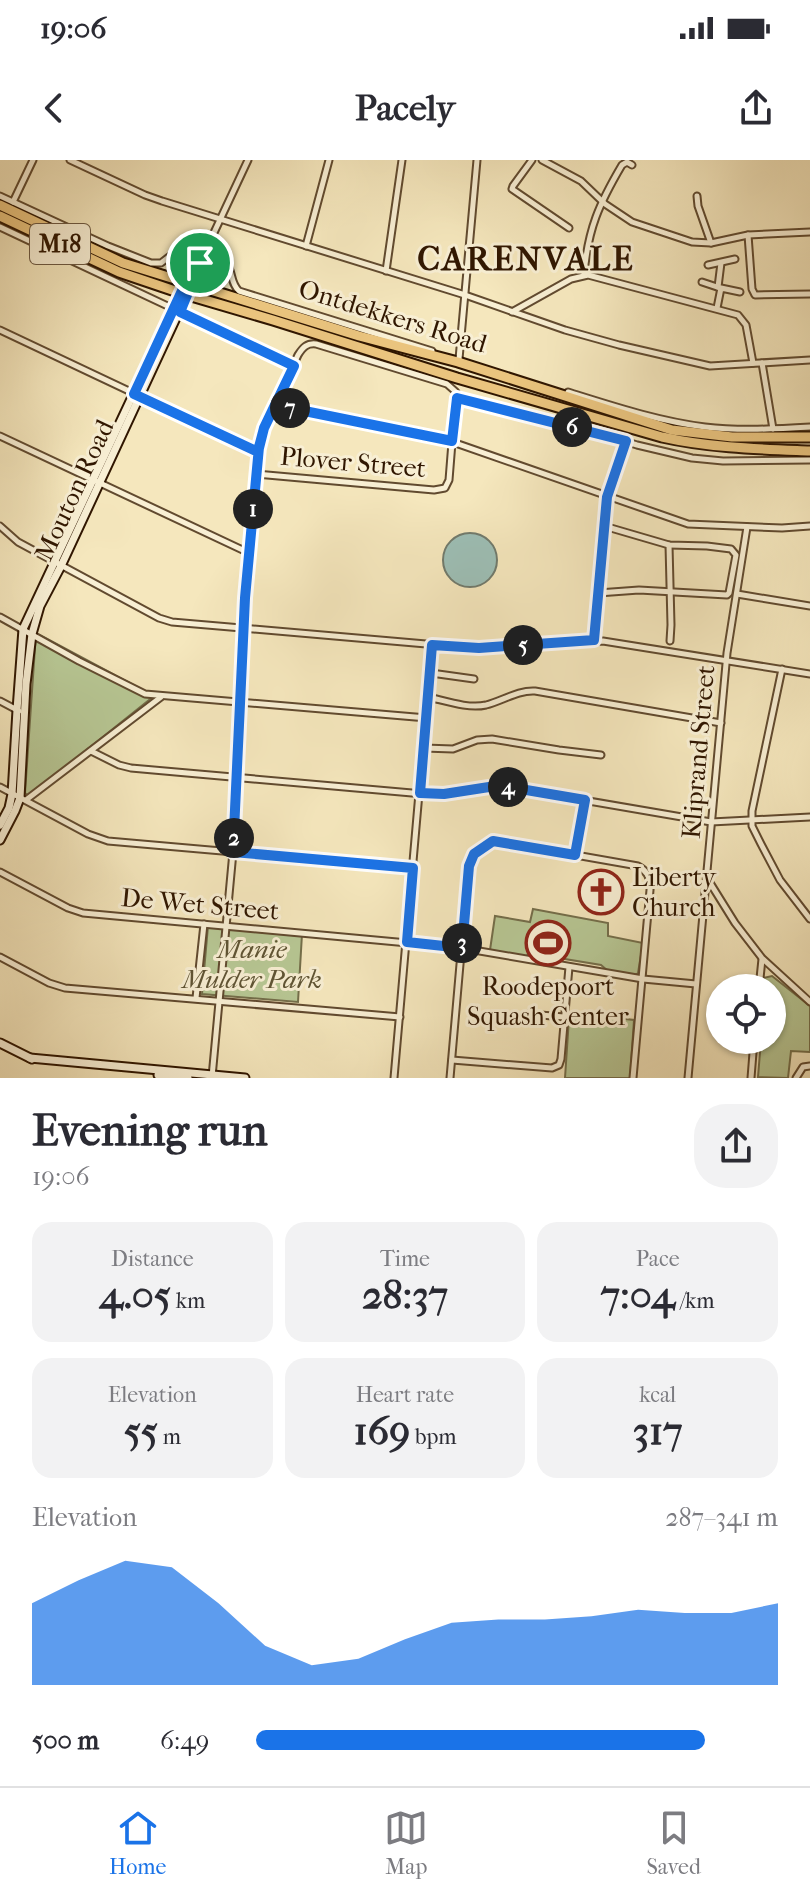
<!DOCTYPE html>
<html lang="en">
<head>
<meta charset="utf-8">
<style>
	:root { --surface:#fff; --page:#f2f2f3; --text:#2b2b33; --muted:#7c7c81; --line:#e1e1e2; --accent:#1a73e8 }
	body { margin:0; font-family:"IM FELL French Canon",serif; background:var(--page); color:var(--text); height:100vh; display:flex; flex-direction:column; font-size:30px; white-space:nowrap }
	* { box-sizing:border-box; margin:0 }
	p { font-size:26px; color:var(--muted) }
	.icon { flex:none; width:44px; height:44px; fill:none; stroke:currentColor; stroke-width:2; stroke-linecap:round; stroke-linejoin:round }
	.map { position:relative; height:918px; overflow:hidden }
	.drawer { display:flex; flex-direction:column; background:var(--surface); flex:1 }
	.drawer>* { flex:none }
	.fabs { position:absolute; left:706px; top:814px; display:grid; gap:16px }
	.fabs a { display:grid; place-items:center; width:80px; height:80px; border-radius:50%; background:var(--surface); box-shadow:0 2px 6px #0004; font-size:40px }
	.pin { position:absolute; display:grid; place-items:center; width:68px; height:68px; color:#fff; margin:-34px; border:4px solid #fff; border-radius:50%; box-shadow:0 2px 8px #0007 }
	.km { position:absolute; width:40px; height:40px; margin:-20px; border-radius:50%; background:#222; color:#fff; font-size:22px; line-height:40px; text-align:center }
	.round { display:grid; place-items:center; flex:none; width:84px; height:84px; border-radius:32px; background:var(--page) }
	.head { display:flex; align-items:center; justify-content:space-between; height:136px; padding:0 32px }
	h1 { font-size:44px; font-weight:800; line-height:60px }
	.metrics { display:grid; grid-template-columns:repeat(3,1fr); gap:12px; height:136px; padding:8px 32px }
	.metrics div { display:grid; align-content:center; border-radius:20px; background:var(--page); text-align:center }
	.metrics b { font-size:40px; font-weight:800 }
	.metrics small { font-size:22px; font-weight:400 }
	.metrics p { font-size:22px }
	.chart { height:224px; padding:16px 32px }
	.chart p { display:flex; justify-content:space-between }
	.chart svg { width:100%; height:144px; margin-top:8px; fill:var(--accent); opacity:.7 }
	ul { padding:0 32px; list-style:none; font-size:26px }
	li { display:grid; grid-template-columns:128px 96px 1fr; align-items:center; height:60px }
	li i { height:20px; border-radius:10px; background:var(--accent) }
	.status { display:flex; justify-content:space-between; align-items:center; height:56px; padding:0 40px; background:var(--surface); direction:ltr }
	.status svg { height:22px; fill:currentColor }
	header { display:flex; justify-content:space-between; align-items:center; height:104px; padding:0 32px; background:var(--surface); font-size:36px; font-weight:800 }
	.dock { display:flex; justify-content:space-around; align-items:center; height:112px; border-top:2px solid var(--line); background:var(--surface); font-size:22px; color:var(--muted) }
	.dock a { display:grid; justify-items:center; gap:4px }
	.dock .on { color:var(--accent) }
	.map>svg:first-child { display:block }
	.green { fill:#b7c794; stroke:#746e4a; stroke-width:2 }
	.water { fill:#9dbfb6; stroke:#717b6d; stroke-width:2 }
	.lines { fill:none; stroke-linecap:round; stroke-linejoin:round }
	.street-casing { stroke:#614a2f; stroke-width:9 }
	.secondary-casing { stroke:#301600; stroke-width:11 }
	.primary-casing { stroke:#301600; stroke-width:13 }
	.street { stroke:#f8efd4; stroke-width:5 }
	.secondary { stroke:#f8efd4; stroke-width:7 }
	.primary { stroke:#eac47e; stroke-width:9 }
	.route-casing { stroke:#fff; stroke-width:16 }
	.route { stroke:#1a73e8; stroke-width:10 }
	.labels { text-anchor:middle; stroke-width:6; stroke-linejoin:round; paint-order:stroke }
	.shield { fill:#f8efd4; stroke:#6c5740; stroke-width:2 }
	.shield-label { font-size:24px; font-weight:bold; fill:#301600 }
	.street-label { font-size:26px; fill:#301600; stroke:#f8efd4 }
	.poi-label { font-size:26px; fill:#301600; stroke:#f8efd4; text-anchor:start }
	.park-label { font-size:26px; font-style:italic; fill:#5f5434; stroke:#f8efd4 }
	.district-label { font-size:34px; font-weight:bold; letter-spacing:2px; fill:#301600; stroke:#f8efd4 }
</style>
</head>
<body>
<div class="status"><b>19:06</b><svg viewBox="0 0 49 12"><path d="M0 12V9h3v3zM5 12V6h3v6zM10 12V3h3v9zM15 12V0h3v12zM26 1h20v11H26zM47 4h2v5h-2z"/></svg></div>
<header><svg class="icon" aria-label="back" viewBox="0 0 24 24"><path d="M15 5l-7 7 7 7"/></svg>Pacely<svg class="icon" aria-label="share" viewBox="0 0 24 24"><path d="M12 15V3M7 8l5-5 5 5M5 13v7h14v-7"/></svg></header>
<div class="map">
<svg width="810" height="918" viewBox="0 0 810 918">
	<rect width="100%" height="100%" fill="#f5e7bd"/>
	<filter id="stains"><feTurbulence type="fractalNoise" baseFrequency=".0025" numOctaves="4"/><feColorMatrix values="0 0 0 0 .2 0 0 0 0 .09 0 0 0 0 .02 0 0 0 .5 -.17"/></filter>
	<radialGradient id="worn" r=".72"><stop offset=".6" stop-color="#630" stop-opacity="0"/><stop offset="1" stop-color="#630" stop-opacity=".3"/></radialGradient>
	<g class="green">
		<path d="M36,473L154,536L29,636L25,633Z"/>
		<path d="M533,749L608,763V776L643,783L638,813L636,815L608,811L601,805L528,793L527,797L490,790L495,756L530,762Z"/>
		<path d="M208,766L302,774L298,842L202,834Z"/>
		<path d="M772,816L810,846V892L791,891L788,918L758,917L761,880H772V828H765L763,826V818Z"/>
		<path d="M607,857L634,860L630,918H565L569,858L606,861Z"/>
	</g>
	<circle class="water" cx="470" cy="400" r="27"/>
	<g class="lines">
		<g class="street-casing">
			<g id="street">
				<path d="M70,0L145,35L162,41L465,135L565,170L619,185L710,206L810,200"/>
				<path d="M532,0L513,26L512,29L569,68"/>
				<path d="M542,0L581,21L605,44L632,62L692,82L711,83L748,75L810,72"/>
				<path d="M0,36L108,86L151,103H161L178,90L183,88C192,90 221,96 226,102C233,111 230,123 239,131L432,191"/>
				<path d="M697,36L698,46L711,83"/>
				<path d="M13,42L33,0"/>
				<path d="M0,67L174,149"/>
				<path d="M748,75L752,129L755,135L810,134"/>
				<path d="M306,86L329,0"/>
				<path d="M708,105L735,99"/>
				<path d="M386,111L402,0"/>
				<path d="M584,114C588,69 599,44 622,5L627,2L632,5"/>
				<path d="M186,122L199,102"/>
				<path d="M702,122L720,128"/>
				<path d="M192,123L204,94L248,0"/>
				<path d="M718,127L721,103"/>
				<path d="M717,148L721,128L740,132"/>
				<path d="M180,152L294,206"/>
				<path d="M512,152L571,119L588,115L738,155L746,165L753,203"/>
				<path d="M0,170L258,292"/>
				<path d="M459,199L477,0"/>
				<path d="M762,203L773,269"/>
				<path d="M568,232C613,246 658,261 705,267C739,271 776,269 810,267"/>
				<path d="M457,238L608,276L637,285L692,298L723,301L810,300"/>
				<path d="M275,245L441,278L688,364L782,368L810,366"/>
				<path d="M0,276L249,393"/>
				<path d="M0,366L18,382L159,458L172,462L472,488L603,481L810,514"/>
				<path d="M669,385L671,465L670,481"/>
				<path d="M598,433L639,430L727,435L729,433L736,395L731,389L707,386L669,385L604,366"/>
				<path d="M737,434L810,446"/>
				<path d="M0,457L79,501L145,534L427,558"/>
				<path d="M594,480L607,337L626,281"/>
				<path d="M782,509L752,651V666L761,684L780,720L810,759"/>
				<path d="M431,513L474,519"/>
				<path d="M428,537C446,541 468,549 486,545C502,541 518,530 535,531L721,563"/>
				<path d="M0,541L19,551"/>
				<path d="M424,588L453,589L477,580L492,579L559,590L601,595"/>
				<path d="M91,591L119,605L131,608L412,633L444,634L489,627H507L711,662L810,657"/>
				<path d="M0,627L88,674L108,681L413,708"/>
				<path d="M26,640L161,537"/>
				<path d="M575,695L585,640"/>
				<path d="M0,712L68,748L83,753L462,788L643,819L696,824"/>
				<path d="M707,718L735,763L762,798L810,842"/>
				<path d="M0,797L49,823L65,828L400,857"/>
				<path d="M759,828L762,799"/>
				<path d="M196,838L204,764"/>
				<path d="M529,854L564,857"/>
				<path d="M452,900L552,908L559,905L561,899L569,807"/>
				<path d="M212,917L233,692L246,433L259,287L264,268L298,195C303,187 307,183 316,184L447,224L456,232L449,320L445,328L434,330L256,314"/>
				<path d="M394,918L432,485"/>
				<path d="M450,918L469,702C474,692 486,683 496,681L638,706C648,711 651,719 650,730L633,918"/>
				<path d="M688,918L727,493L747,367"/>
				<path d="M751,918L754,880"/>
				<path d="M796,918L803,907L810,906"/>
			</g>
		</g>
		<g class="secondary-casing">
			<g id="secondary">
				<path d="M0,665L9,648L12,634L17,550L23,469L186,122"/>
				<path d="M0,680L15,651L20,638L26,524L32,474L40,446L61,406L189,130"/>
				<path d="M0,883L32,899"/>
				<path d="M30,898L245,918"/>
				<path d="M158,915L188,918"/>
			</g>
		</g>
		<g class="primary-casing">
			<g id="primary">
				<path d="M0,45L123,103L359,176L458,202L672,270L732,277H810"/>
				<path d="M0,56L119,112L181,133L273,160L457,218L662,277C711,288 760,289 810,291"/>
				<path d="M200,103L204,117L214,127"/>
			</g>
		</g>
		<use href="#street" class="street"/>
		<use href="#secondary" class="secondary"/>
		<use href="#primary" class="primary"/>
	</g>
	<g class="lines">
		<g class="route-casing">
			<path id="route" d="M200,103L180,152L294,206L264,268L259,287L245,438L233,692L413,708L407,782L462,788L469,706L474,694L493,681L575,695L585,640L503,626L489,627L444,634L420,633L432,485L479,488L594,480L607,337L626,281L457,238L452,281L275,245L264,268L258,292L134,234L186,122L202,98L200,103"/>
		</g>
		<use href="#route" class="route"/>
	</g>
	<defs>
		<g id="church-ring" transform="scale(2.3)"><circle r="9.5" fill="#f8efd4" stroke="#8f2418" stroke-width="1.5"/><path d="M-1.2-6h2.4v3.5h3.3v2.4h-3.3V6h-2.4V-.1h-3.3v-2.4h3.3Z" fill="#8f2418"/></g>
		<g id="stadium-ring" transform="scale(2.3)"><circle r="9.5" fill="#f8efd4" stroke="#8f2418" stroke-width="1.5"/><path d="M0-5a6.5 5 0 1 0 0 10a6.5 5 0 1 0 0-10ZM-3.5-1.8h7v3.6h-7Z" fill="#8f2418"/></g>
	</defs>
	<g fill-rule="evenodd">
		<use href="#church-ring" x="601" y="732"/>
		<use href="#stadium-ring" x="548" y="783"/>
	</g>
	<g class="labels">
		<rect class="shield" x="30" y="64" width="60" height="40" rx="6"/>
		<g class="shield-label">
			<text x="60" y="92">M18</text>
		</g>
		<g class="street-label">
			<text transform="translate(393 156) rotate(17)" y="9">Ontdekkers Road</text>
			<text transform="translate(353 302) rotate(5)" y="9">Plover Street</text>
			<text transform="translate(74 330) rotate(-65)" y="9">Mouton Road</text>
			<text transform="translate(698 592) rotate(-85)" y="9">Kliprand Street</text>
			<text transform="translate(200 744) rotate(5)" y="9">De Wet Street</text>
		</g>
		<g class="poi-label">
			<text x="632" y="726">Liberty<tspan x="632" dy="30">Church</tspan></text>
			<text x="548" y="835" text-anchor="middle">Roodepoort<tspan x="548" dy="30">Squash Center</tspan></text>
		</g>
		<g class="park-label">
			<text x="252" y="798">Manie<tspan x="252" dy="30">Mulder Park</tspan></text>
		</g>
		<g class="district-label">
			<text x="526" y="110">CARENVALE</text>
		</g>
	</g>
	<rect width="100%" height="100%" filter="url(#stains)"/>
	<rect width="100%" height="100%" fill="url(#worn)"/>
</svg>
<div class="fabs">
<a><svg class="icon" aria-label="locate" viewBox="0 0 24 24"><circle cx="12" cy="12" r="6"/><path d="M12 2v4M12 18v4M2 12h4M18 12h4"/></svg></a>
</div>
<div class="pin" style="left:200px;top:103px;background:#1e9e55"><svg class="icon" aria-label="arrive" viewBox="0 0 24 24"><path d="M6 21V4h12l-3 4 3 4H6"/></svg></div>
<b class="km" style="left:253px;top:349px">1</b>
<b class="km" style="left:234px;top:678px">2</b>
<b class="km" style="left:462px;top:783px">3</b>
<b class="km" style="left:508px;top:627px">4</b>
<b class="km" style="left:523px;top:485px">5</b>
<b class="km" style="left:572px;top:267px">6</b>
<b class="km" style="left:290px;top:248px">7</b>
</div>
<section class="drawer">
<div class="head"><div><h1>Evening run</h1><p>19:06</p></div><a class="round"><svg class="icon" aria-label="share" viewBox="0 0 24 24"><path d="M12 15V3M7 8l5-5 5 5M5 13v7h14v-7"/></svg></a></div>
<div class="metrics">
<div><p>Distance</p><b>4.05<small> km</small></b></div>
<div><p>Time</p><b>28:37</b></div>
<div><p>Pace</p><b>7:04<small> /km</small></b></div>
</div>
<div class="metrics">
<div><p>Elevation</p><b>55<small> m</small></b></div>
<div><p>Heart rate</p><b>169<small> bpm</small></b></div>
<div><p>kcal</p><b>317</b></div>
</div>
<div class="chart"><p><span>Elevation</span>287–341 m</p>
<svg viewBox="0 0 160 44" preserveAspectRatio="none"><path d="M0 44V19L10 12L20 6L30 8L40 19L50 32L60 38L70 36L80 30L90 25L100 24L110 24L120 23L130 21L140 22L150 22L160 19V44z"/></svg>
</div>
<ul>
<li><b>500 m</b>6:49<i style="width:86%"></i></li>
</ul>
</section>
<nav class="dock">
<a class="on"><svg class="icon" aria-label="home" viewBox="0 0 24 24"><path d="M3 11l9-7 9 7M6 9v11h12V9"/></svg>Home</a>
<a><svg class="icon" aria-label="map" viewBox="0 0 24 24"><path d="M3 6l6-2 6 2 6-2v14l-6 2-6-2-6 2zM9 4v14M15 6v14"/></svg>Map</a>
<a><svg class="icon" aria-label="saved" viewBox="0 0 24 24"><path d="M7 4h10v16l-5-4-5 4z"/></svg>Saved</a>
</nav>
</body>
</html>
